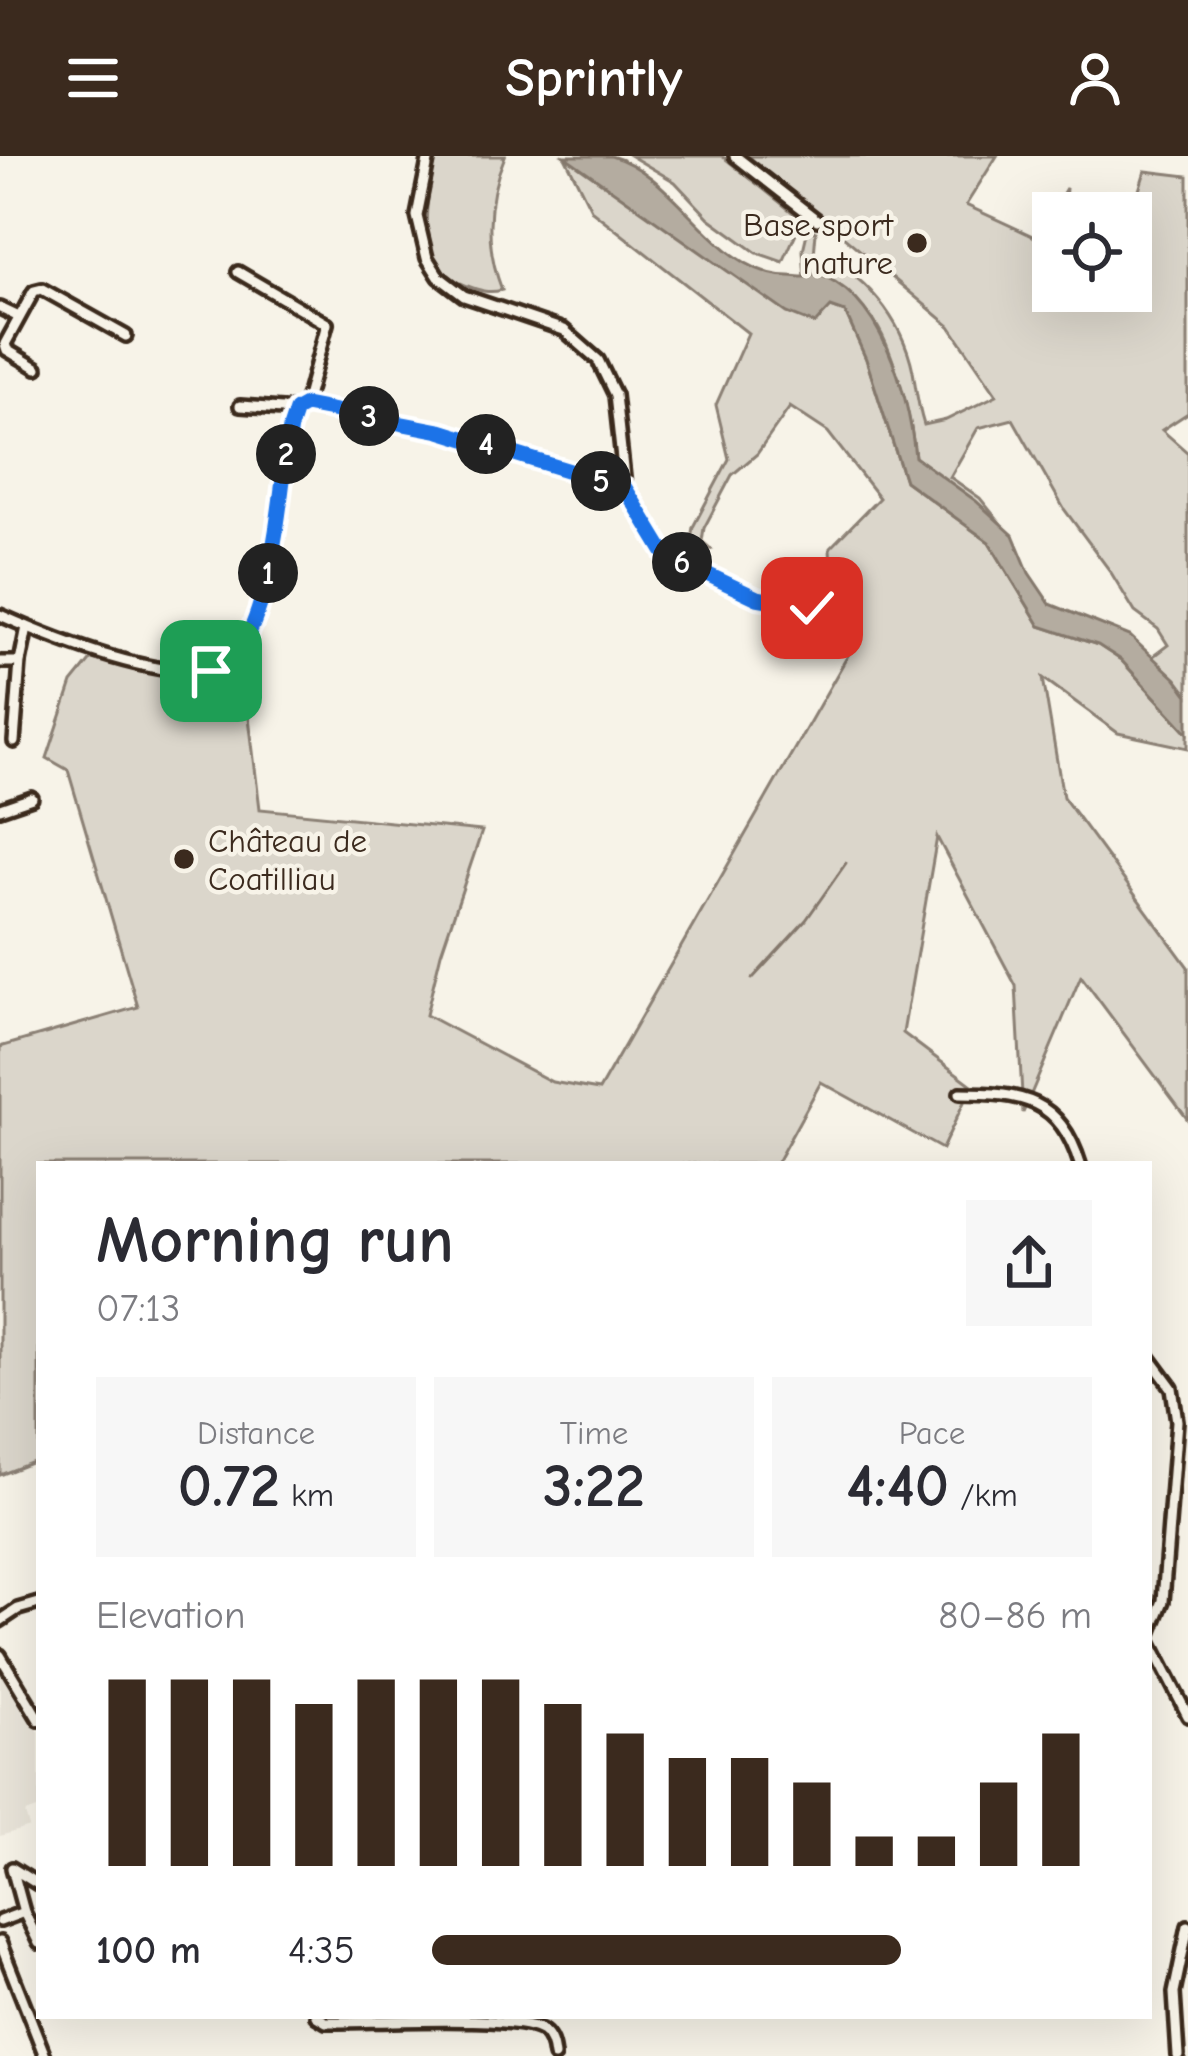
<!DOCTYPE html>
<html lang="en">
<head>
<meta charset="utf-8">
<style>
	:root { --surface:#fff; --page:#f7f7f7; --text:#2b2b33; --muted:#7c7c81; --accent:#3b2a1e }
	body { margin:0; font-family:"Comic Neue",sans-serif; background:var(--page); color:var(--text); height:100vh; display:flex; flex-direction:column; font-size:45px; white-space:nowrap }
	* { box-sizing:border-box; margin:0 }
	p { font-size:39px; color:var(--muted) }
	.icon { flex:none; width:66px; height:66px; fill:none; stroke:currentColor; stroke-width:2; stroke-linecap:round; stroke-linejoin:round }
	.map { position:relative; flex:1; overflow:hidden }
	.side { position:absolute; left:36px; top:1005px; width:1116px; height:858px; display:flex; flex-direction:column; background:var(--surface); border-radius:0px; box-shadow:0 12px 48px #0002 }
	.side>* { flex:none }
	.buttons { position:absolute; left:1032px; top:36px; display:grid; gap:24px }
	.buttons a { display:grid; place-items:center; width:120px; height:120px; border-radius:0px; background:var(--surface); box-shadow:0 12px 48px #0002; font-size:60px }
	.pin { position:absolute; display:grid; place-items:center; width:102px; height:102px; color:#fff; margin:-51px; border-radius:24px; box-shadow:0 6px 18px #0006 }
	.km { position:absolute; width:60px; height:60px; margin:-30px; border-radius:50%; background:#222; color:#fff; font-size:33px; line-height:60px; text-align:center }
	.round { display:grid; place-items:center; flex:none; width:126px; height:126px; border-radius:0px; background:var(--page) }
	.head { display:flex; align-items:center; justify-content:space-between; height:204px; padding:0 60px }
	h1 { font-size:66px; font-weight:700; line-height:90px }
	.figures { display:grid; grid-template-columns:repeat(3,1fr); gap:18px; height:204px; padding:12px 60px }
	.figures div { display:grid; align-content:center; border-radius:0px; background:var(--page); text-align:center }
	.figures b { font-size:60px; font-weight:700 }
	.figures small { font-size:33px; font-weight:400 }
	.figures p { font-size:33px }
	.chart { height:336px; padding:24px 60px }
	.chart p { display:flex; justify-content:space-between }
	.chart svg { width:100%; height:216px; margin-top:12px; stroke:var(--accent); stroke-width:6 }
	ul { padding:0 60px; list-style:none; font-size:39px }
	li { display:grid; grid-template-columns:192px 144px 1fr; align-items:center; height:90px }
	li i { height:30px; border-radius:15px; background:var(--accent) }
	header { display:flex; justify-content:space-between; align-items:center; height:156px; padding:0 60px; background:var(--accent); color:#fff; font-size:54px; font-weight:700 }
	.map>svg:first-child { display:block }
	.built { fill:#e9e4d9 }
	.green { fill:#dbd6cb; stroke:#8b8074; stroke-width:3 }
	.water { fill:#b4aca0; stroke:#84786c; stroke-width:3 }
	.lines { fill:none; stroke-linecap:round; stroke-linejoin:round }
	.stream { stroke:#84786c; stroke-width:3 }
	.minor-casing { stroke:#3b2a1e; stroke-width:18 }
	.minor { stroke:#f7f3e8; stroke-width:9 }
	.route-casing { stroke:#fff; stroke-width:24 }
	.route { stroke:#1a73e8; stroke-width:15 }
	.poi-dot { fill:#3b2a1e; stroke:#f7f3e8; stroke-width:4.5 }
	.labels { text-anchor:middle; stroke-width:9; stroke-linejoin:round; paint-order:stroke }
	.poi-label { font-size:33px; fill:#3b2a1e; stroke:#f7f3e8; text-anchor:end }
</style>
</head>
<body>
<header><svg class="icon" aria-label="menu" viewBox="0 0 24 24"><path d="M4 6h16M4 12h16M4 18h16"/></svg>Sprintly<svg class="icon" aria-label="person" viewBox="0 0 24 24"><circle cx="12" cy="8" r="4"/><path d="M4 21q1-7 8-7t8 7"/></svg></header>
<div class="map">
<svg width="1188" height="1900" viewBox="0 0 1188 1900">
	<rect width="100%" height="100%" fill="#f7f3e8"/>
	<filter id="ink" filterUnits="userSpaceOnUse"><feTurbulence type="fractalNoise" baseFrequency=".00833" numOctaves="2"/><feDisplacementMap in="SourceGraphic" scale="24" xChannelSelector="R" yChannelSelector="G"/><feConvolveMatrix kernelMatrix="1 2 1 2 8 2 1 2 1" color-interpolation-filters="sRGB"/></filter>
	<g filter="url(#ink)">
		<path class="built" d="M0,1516L39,1576V1652L25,1657L29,1671L0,1680Z"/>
		<g class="green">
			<path d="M436,0H505C486,45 485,90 502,134C488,138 478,134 465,129C410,108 427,43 436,0Z"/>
			<path d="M631,0H722L806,67L797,75L783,106L757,97L709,62L675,26Z"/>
			<path d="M748,0H997L966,49L1037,82L1066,32L1064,57H1053V135H1131V60L1145,15L1188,20V257L1162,274L1188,297V539L1152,501L1168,489L1158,473L1135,456L1110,415L1064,353L1013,263L978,272L950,321L980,342L1001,368L915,301C912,266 892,178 865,155C850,142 824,133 805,123L803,94L808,73L816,76L814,99C863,113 903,165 913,215C916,234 918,251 924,269L946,264L997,239L950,170Z"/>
			<path d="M565,1L824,154L831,151L845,156L866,203L905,325L989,386L1040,470L1098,489L1121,504L1188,577V592L1118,577L1043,522L1063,641L1188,811V964L1081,820L1023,957L1016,830L937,681L903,877L972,929L942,993L821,926L776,1008H39V1304L0,1319V891L138,851L68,614L47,602L72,527L93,501L117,502L245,529L260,653L482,675L441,797L426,859L552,926L599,934L863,473L833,455L830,392L879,342L828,276L790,251L757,298L732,319L704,372L702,385L711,393L689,395L693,371L729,303L716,249L748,177L592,55Z"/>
		</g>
		<path class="water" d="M564,0C578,0 597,0 611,0C677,18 716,119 789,120C801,120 804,124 815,117C882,137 909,240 915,301L976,345L1013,379L1029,417L1050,448L1130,480L1176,523L1188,539V577L1121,504L1098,489L1040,470L989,386L905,325L866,203L845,156L831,151L815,168L787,157Z"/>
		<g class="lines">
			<path class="stream" d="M752,823L806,764L846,707"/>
			<g class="minor-casing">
				<g id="minor">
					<path d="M429,0L417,60L427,102L439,121L464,140L564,174L598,204L615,239L625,331L666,399L757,441L812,452L836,461"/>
					<path d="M735,0L817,64"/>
					<path d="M238,116L327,168L305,249"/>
					<path d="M0,152L19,161"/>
					<path d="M37,212L7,194L5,188L34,135L42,133L126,180"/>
					<path d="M240,250L296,254"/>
					<path d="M0,459C54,483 166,528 223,513C278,462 276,344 290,273L296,254L305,249L440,275L625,331"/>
					<path d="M0,506H20"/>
					<path d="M14,586L20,506L27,471"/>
					<path d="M0,653L32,642"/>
					<path d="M960,937C1021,937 1060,942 1080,1008"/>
					<path d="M1149,1201L1172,1232L1177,1265L1163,1445L1149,1480"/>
					<path d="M0,1465L18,1453L39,1447"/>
					<path d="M1149,1484L1188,1560"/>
					<path d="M0,1499L39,1564"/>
					<path d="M39,1729L12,1712L24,1756L39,1787"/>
					<path d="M0,1765L24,1756"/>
					<path d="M0,1786L45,1900"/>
					<path d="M316,1860L326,1866C364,1867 519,1857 543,1875C551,1881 553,1890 554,1900"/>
					<path d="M1178,1900L1174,1837L1188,1770"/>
				</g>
			</g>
			<use href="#minor" class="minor"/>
		</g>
	</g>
	<g class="lines" filter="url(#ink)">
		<g class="route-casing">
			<path id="route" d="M211,515C273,502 280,326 290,272L296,254L305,249L440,275L625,332L665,398L757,442L812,452"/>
		</g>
		<use href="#route" class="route"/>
	</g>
	<g class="poi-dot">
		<circle cx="917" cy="87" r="12"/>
		<circle cx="184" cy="703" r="12"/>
	</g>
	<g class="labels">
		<g class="poi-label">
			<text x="893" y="80">Base sport<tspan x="893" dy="38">nature</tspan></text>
			<text x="208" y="696" text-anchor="start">Château de<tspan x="208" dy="38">Coatilliau</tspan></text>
		</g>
	</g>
</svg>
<div class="buttons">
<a><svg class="icon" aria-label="locate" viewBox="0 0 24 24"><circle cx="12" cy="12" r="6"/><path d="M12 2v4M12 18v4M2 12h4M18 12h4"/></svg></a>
</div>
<div class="pin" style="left:211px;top:515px;background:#1e9e55"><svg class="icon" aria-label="arrive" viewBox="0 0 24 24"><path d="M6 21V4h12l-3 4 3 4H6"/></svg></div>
<div class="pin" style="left:812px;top:452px;background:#d93025"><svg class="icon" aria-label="check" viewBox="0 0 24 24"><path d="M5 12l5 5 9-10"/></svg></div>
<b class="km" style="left:268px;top:417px">1</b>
<b class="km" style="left:286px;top:298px">2</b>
<b class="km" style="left:369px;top:260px">3</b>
<b class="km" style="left:486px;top:288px">4</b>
<b class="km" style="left:601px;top:325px">5</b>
<b class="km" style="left:682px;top:406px">6</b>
<section class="side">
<div class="head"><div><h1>Morning run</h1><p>07:13</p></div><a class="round"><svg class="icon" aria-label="share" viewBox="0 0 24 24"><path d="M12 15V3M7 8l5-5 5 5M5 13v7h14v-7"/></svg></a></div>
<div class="figures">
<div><p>Distance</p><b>0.72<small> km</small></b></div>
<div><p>Time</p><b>3:22</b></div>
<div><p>Pace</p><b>4:40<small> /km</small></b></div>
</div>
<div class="chart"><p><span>Elevation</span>80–86 m</p>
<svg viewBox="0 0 160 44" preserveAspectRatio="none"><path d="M5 44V6M15 44V6M25 44V6M35 44V11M45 44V6M55 44V6M65 44V6M75 44V11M85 44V17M95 44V22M105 44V22M115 44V27M125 44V38M135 44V38M145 44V27M155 44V17"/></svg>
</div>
<ul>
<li><b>100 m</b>4:35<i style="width:71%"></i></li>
</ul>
</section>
</div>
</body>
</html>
